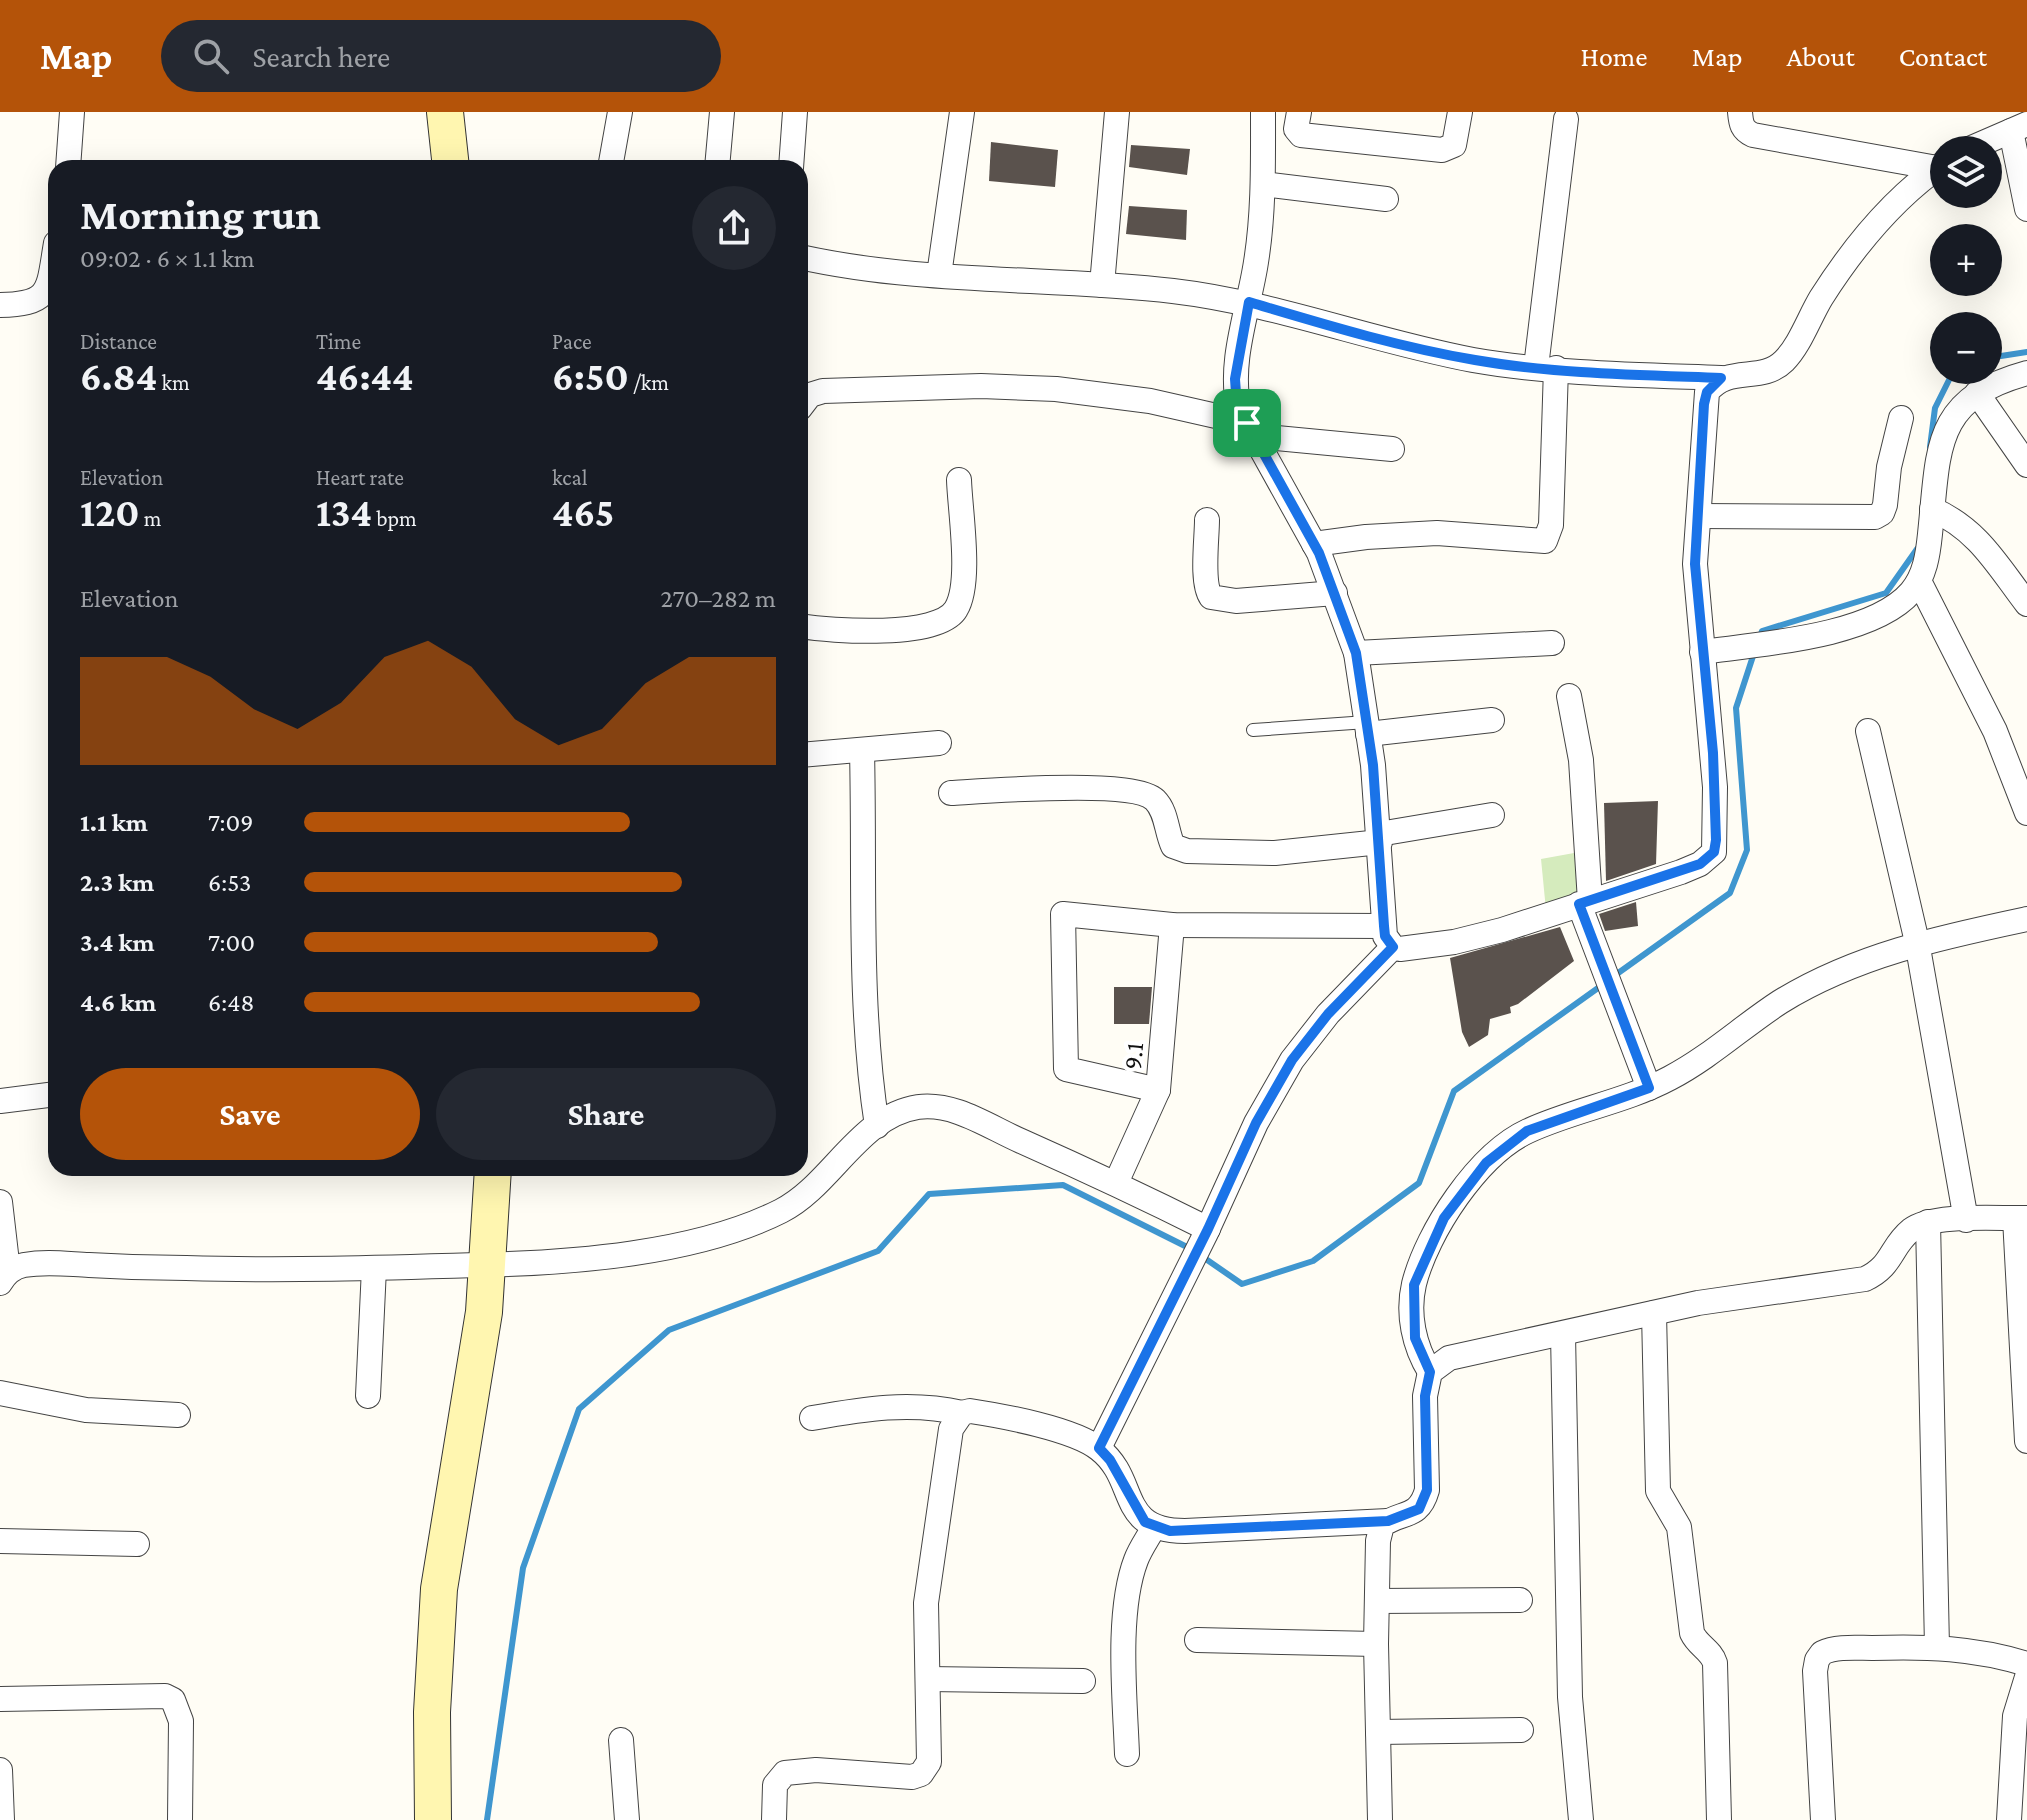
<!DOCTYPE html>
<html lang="en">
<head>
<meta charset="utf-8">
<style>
	:root { --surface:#171b24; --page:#242831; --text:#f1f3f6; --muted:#9ea1a6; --accent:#b45309 }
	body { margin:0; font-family:"Crimson Pro",serif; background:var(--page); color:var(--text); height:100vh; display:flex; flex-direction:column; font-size:30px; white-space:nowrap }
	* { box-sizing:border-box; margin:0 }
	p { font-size:26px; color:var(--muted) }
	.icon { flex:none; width:44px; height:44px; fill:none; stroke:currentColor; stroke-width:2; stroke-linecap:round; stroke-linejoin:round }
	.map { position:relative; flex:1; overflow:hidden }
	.panel { position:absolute; left:48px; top:48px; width:760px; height:1016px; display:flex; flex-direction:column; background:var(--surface); border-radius:24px; box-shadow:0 8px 32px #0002 }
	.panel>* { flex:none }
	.tools { position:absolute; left:1930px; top:24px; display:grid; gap:16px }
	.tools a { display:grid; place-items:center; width:72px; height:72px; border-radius:50%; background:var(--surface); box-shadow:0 8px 32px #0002; font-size:40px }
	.pin { position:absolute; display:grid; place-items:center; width:68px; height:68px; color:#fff; margin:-34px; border-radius:16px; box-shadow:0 4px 12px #0006 }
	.round { display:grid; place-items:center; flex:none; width:84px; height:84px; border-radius:42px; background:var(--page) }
	.overview { display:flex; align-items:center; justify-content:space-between; height:136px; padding:0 32px }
	h1 { font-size:44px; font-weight:700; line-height:60px }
	.stats { display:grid; grid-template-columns:repeat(3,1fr); gap:12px; height:136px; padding:8px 32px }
	.stats div { display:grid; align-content:center }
	.stats b { font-size:40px; font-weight:700 }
	.stats small { font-size:22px; font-weight:400 }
	.stats p { font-size:22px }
	.chart { height:224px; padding:16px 32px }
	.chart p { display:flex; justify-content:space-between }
	.chart svg { width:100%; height:144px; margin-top:8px; fill:var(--accent); opacity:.7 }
	.button { display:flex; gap:16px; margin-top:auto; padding:16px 32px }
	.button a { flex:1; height:92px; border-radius:48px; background:var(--accent); color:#fff; font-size:32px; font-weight:700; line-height:92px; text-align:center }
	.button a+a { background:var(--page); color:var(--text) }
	ul { padding:0 32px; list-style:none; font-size:26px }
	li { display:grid; grid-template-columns:128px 96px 1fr; align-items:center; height:60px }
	li i { height:20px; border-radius:10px; background:var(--accent) }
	header { display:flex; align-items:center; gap:48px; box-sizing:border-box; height:112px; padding:0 40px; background:var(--accent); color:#fff }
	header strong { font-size:38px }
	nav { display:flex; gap:44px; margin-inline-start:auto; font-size:28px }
	.search { width:560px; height:72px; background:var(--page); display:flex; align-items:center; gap:20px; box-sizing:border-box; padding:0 28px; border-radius:44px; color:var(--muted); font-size:30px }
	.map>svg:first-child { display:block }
	.green { fill:#d5ebbd }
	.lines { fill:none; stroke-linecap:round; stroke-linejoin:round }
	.stream { stroke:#3f96cf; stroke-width:6 }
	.building { fill:#5a524d }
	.service-casing { stroke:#444; stroke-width:14 }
	.minor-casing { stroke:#444; stroke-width:26 }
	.secondary-casing { stroke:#333; stroke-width:38 }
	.service { stroke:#fff; stroke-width:12 }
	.minor { stroke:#fff; stroke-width:24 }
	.secondary { stroke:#fff6b0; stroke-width:36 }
	.route-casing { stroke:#fff; stroke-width:16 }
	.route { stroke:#1a73e8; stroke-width:10 }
	.labels { text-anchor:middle; stroke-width:8; stroke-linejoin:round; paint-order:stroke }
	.street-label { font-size:26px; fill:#111; stroke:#fff }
</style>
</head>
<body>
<header>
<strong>Map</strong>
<div class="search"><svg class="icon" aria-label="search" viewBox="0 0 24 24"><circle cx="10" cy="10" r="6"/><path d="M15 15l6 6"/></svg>Search here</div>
<nav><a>Home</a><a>Map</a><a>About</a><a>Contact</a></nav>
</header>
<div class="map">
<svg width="2027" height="1708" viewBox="0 0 2027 1708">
	<rect width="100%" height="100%" fill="#fffdf5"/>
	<path class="green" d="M1585,739L1589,775L1546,798L1541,747Z"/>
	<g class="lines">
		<g class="stream">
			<path d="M1988,246L2027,240"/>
			<path d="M1930,335L1935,296L1954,258"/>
			<path d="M1759,528L1762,519L1886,481L1917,437"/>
			<path d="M1614,864L1730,781L1747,738L1736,596L1755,538"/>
			<path d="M1200,1143L1242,1172L1313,1149L1419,1071L1454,979L1605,871"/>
			<path d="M487,1708L523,1456L579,1297L669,1218L878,1139L929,1082L1063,1073L1191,1137"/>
		</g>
	</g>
	<g class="building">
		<path d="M991,30L1058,38L1055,75L989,69Z"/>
		<path d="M1131,33L1190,37L1187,63L1129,55Z"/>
		<path d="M1129,94L1187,98L1186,128L1126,122Z"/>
		<path d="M1658,689L1656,752L1606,769L1604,691Z"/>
		<path d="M1636,790L1638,814L1605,819L1599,802Z"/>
		<path d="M1560,815L1574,849L1518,892L1510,895L1511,901L1490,907L1488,923L1469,935L1462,920L1450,846Z"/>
		<path d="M1114,875H1152L1149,912H1114Z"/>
	</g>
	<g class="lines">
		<g class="service-casing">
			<path id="service" d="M1253,618L1367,610"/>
		</g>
		<g class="minor-casing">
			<g id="minor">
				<path d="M1263,0C1263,50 1264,100 1256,150C1249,197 1228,249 1239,297L1319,441L1356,541L1373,653L1385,824L1393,835L1400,837L1454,830L1502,818L1681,760L1700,752L1714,740L1715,675L1695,452L1707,280C1729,252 1761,272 1784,249C1800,233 1809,206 1821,186C1854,134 1893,86 1944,51"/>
				<path d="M1299,0L1296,17L1301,23L1442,38L1454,33L1460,0"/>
				<path d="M1740,0C1741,12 1742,18 1753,23L1937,56"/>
				<path d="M2011,19L2027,97"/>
				<path d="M1967,38L2027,12"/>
				<path d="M68,56L72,0"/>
				<path d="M610,56L620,0"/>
				<path d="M717,56L722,0"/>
				<path d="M791,56L795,0"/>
				<path d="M1263,72L1386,87"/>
				<path d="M800,145C922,172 1050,165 1173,179C1275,191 1372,229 1473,248C1554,262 1639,263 1721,266"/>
				<path d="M939,163L962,0"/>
				<path d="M1102,173L1117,0"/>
				<path d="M0,193C52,192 48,178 56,131"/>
				<path d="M1536,255L1566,7"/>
				<path d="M1977,281L2027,353"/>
				<path d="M800,296L810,283L823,279L981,274L1056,277L1150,289L1247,311"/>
				<path d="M1255,324L1392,337"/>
				<path d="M1932,397C1979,418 1997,453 2027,492"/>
				<path d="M1699,404L1875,405L1882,401L1885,393L1889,355L1901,306"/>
				<path d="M1207,408C1207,427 1201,471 1211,485L1236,489L1335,481"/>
				<path d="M1314,432L1366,425L1437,421L1545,429L1551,413L1556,256"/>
				<path d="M1919,469L1995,619L2027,701"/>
				<path d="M800,514C831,519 939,527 956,497C972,471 960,399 959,368"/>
				<path d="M1702,540C1759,532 1872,525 1911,480C1925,464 1928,442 1930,422C1939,337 1932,287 2027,261"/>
				<path d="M1356,541L1552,531"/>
				<path d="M1569,584L1581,648L1590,789"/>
				<path d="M1868,619L1917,830L1966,1108"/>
				<path d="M1368,622L1492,608"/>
				<path d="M862,639C865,764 858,891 877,1014"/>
				<path d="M800,643L939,631"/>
				<path d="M951,681C986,679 1134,667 1155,688C1167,700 1166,719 1173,734L1187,739L1275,741L1380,730"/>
				<path d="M1379,722L1492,703"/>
				<path d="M1579,792L1649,976"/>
				<path d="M1158,978L1066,957L1063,802L1172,813L1384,814"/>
				<path d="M0,989L56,982"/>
				<path d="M1116,1071L1158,978L1172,813"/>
				<path d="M0,1090L8,1159"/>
				<path d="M2015,1106L2027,1329"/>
				<path d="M1928,1110L1937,1535"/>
				<path d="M0,1171C6,1161 13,1155 24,1153C46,1149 67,1152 89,1153C121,1155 154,1156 186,1156C283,1159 380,1156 477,1153C571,1151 696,1142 781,1099C831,1074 859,1004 918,995C954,990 989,1015 1021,1029C1084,1057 1146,1086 1208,1117"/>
				<path d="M1654,1201L1658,1379L1679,1415L1692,1521C1698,1534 1711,1538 1715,1551L1719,1708"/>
				<path d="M1563,1222L1570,1585L1581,1708"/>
				<path d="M1430,1260C1414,1234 1407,1202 1414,1172C1427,1120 1478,1042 1528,1019C1573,998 1625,990 1670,966C1710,945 1743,914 1780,890C1856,843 1942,825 2027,807"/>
				<path d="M0,1281L86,1298L178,1303"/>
				<path d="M368,1284L374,1156"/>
				<path d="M812,1306C864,1297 910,1289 962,1301"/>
				<path d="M1099,1336L1205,1123L1256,1011L1292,948L1328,902L1393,835"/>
				<path d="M0,1429L137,1432"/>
				<path d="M1377,1489L1520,1488"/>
				<path d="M1197,1528L1376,1532"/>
				<path d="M928,1567L1083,1569"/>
				<path d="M0,1587L165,1584L173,1588L181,1609L180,1708"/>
				<path d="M1378,1620L1521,1618"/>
				<path d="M621,1628L627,1708"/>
				<path d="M1127,1642C1125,1587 1116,1500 1136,1448C1140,1437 1148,1426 1154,1415"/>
				<path d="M0,1658L2,1708"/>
				<path d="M774,1708L775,1673L785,1661L816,1658L912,1665L921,1662L929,1650L926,1491L951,1317L962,1301L970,1299C1003,1304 1074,1317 1099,1337C1139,1368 1116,1419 1185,1419L1388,1409"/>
				<path d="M1380,1708L1376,1532L1378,1429L1382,1413C1402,1399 1419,1407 1427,1378L1425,1284L1430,1260L1449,1246L1698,1191L1865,1167C1893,1154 1890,1135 1911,1118C1933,1101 1999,1107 2027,1106"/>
				<path d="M1823,1708L1815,1559L1817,1548L1822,1541C1837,1534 1856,1536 1872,1536C1926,1534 1975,1536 2027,1552"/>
				<path d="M2009,1708L2015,1604L2027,1565"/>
			</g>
		</g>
		<g class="secondary-casing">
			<g id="secondary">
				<path d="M445,0L451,56"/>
				<path d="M433,1708L432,1600L439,1477L484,1200L493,1056"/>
			</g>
		</g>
		<use href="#service" class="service"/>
		<use href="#minor" class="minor"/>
		<use href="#secondary" class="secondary"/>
	</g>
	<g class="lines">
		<g class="route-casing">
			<path id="route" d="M1249,190C1323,212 1398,235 1475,248C1556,262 1639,263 1721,266L1707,280L1704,292L1695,452L1713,641L1716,728L1714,740L1700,752L1579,792L1649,976L1527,1019L1486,1051L1444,1106L1414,1173L1415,1226L1430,1260L1425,1284L1427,1378L1419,1397L1388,1409L1170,1419L1145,1410L1110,1348L1099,1336L1208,1117L1256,1011L1292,948L1328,902L1393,835L1385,824L1384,814L1373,653L1356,541L1319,441L1239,297L1236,281L1235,267Z"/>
		</g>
		<use href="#route" class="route"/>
	</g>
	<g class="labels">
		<g class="street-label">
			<text transform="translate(1133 944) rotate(-85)" y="9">9.1</text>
		</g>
	</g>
</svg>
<div class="tools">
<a><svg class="icon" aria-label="layers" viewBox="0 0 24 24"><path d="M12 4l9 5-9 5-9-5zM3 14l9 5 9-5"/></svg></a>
<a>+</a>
<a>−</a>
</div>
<div class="pin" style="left:1247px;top:311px;background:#1e9e55"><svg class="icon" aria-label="arrive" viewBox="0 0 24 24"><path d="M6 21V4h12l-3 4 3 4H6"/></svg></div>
<section class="panel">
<div class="overview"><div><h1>Morning run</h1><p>09:02 · 6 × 1.1 km</p></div><a class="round"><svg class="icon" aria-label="share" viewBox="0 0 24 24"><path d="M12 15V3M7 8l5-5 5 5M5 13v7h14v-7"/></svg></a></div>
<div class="stats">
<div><p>Distance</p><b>6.84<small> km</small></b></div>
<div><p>Time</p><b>46:44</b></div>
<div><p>Pace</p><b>6:50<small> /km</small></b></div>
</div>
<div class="stats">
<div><p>Elevation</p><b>120<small> m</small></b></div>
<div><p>Heart rate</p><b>134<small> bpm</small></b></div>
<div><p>kcal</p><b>465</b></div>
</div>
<div class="chart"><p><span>Elevation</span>270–282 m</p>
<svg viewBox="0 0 160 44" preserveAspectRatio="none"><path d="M0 44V11L10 11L20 11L30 17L40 27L50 33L60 25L70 11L80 6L90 14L100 30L110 38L120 33L130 19L140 11L150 11L160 11V44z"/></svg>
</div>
<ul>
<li><b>1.1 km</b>7:09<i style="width:69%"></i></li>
<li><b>2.3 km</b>6:53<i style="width:80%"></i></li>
<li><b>3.4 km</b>7:00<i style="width:75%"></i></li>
<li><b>4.6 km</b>6:48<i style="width:84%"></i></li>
</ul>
<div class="button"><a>Save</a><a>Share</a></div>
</section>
</div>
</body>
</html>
